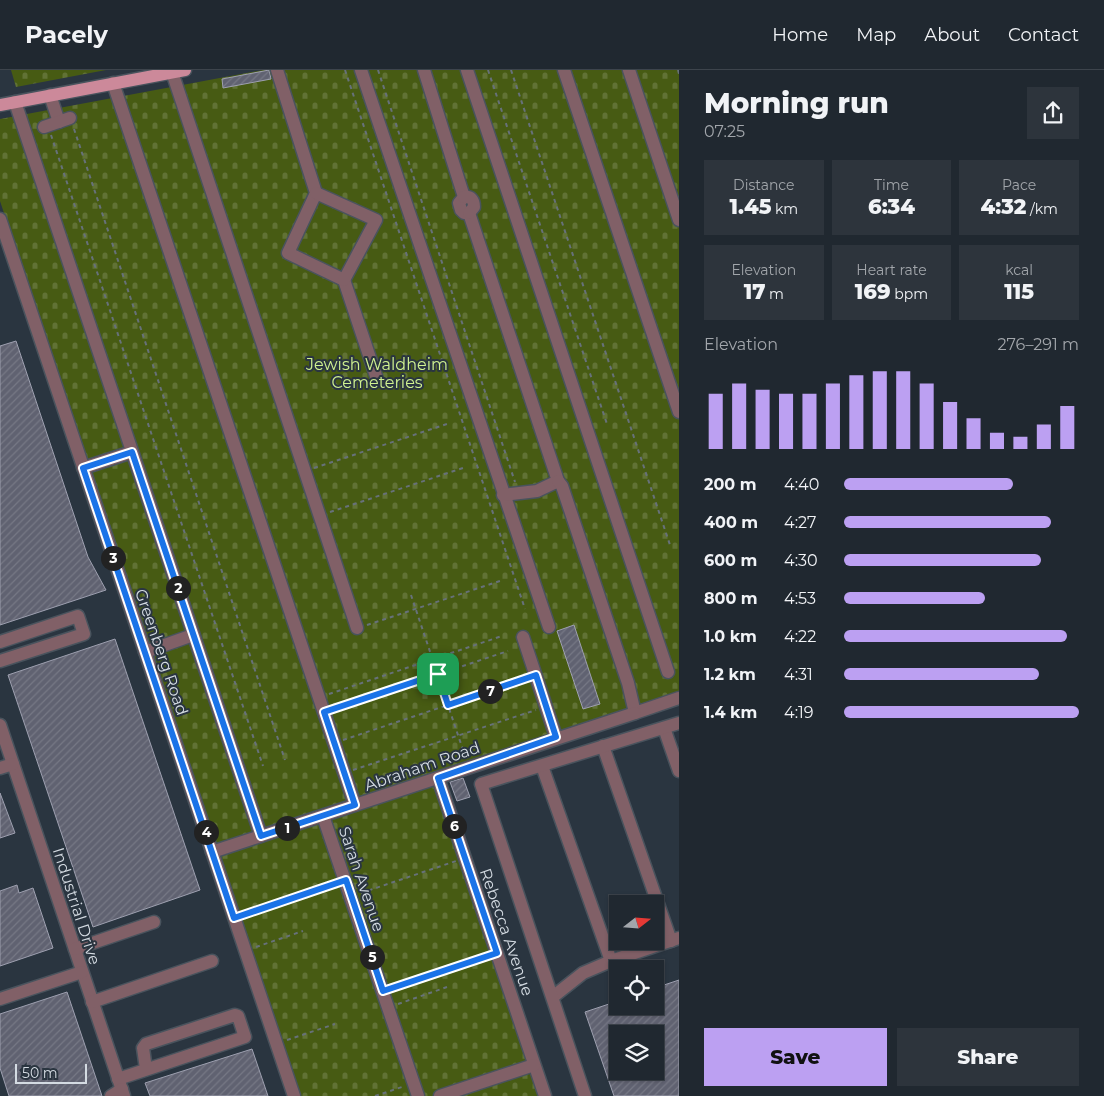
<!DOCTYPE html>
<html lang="en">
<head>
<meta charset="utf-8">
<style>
	:root { --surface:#202830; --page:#2d343c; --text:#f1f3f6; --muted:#a2a6ab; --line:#3d444c; --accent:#bca0f2 }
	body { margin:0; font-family:Montserrat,sans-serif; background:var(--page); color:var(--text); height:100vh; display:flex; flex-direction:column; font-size:19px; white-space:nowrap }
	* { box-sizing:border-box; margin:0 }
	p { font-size:16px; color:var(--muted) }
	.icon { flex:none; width:28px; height:28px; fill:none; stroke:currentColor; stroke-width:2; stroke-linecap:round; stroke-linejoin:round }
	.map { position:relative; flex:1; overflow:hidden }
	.side { display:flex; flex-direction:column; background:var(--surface); width:425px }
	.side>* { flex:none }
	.needle { width:32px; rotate:73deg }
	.fabs { position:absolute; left:609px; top:825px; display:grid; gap:10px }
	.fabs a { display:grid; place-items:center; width:55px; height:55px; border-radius:0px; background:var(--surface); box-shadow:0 1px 4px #0004,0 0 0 1px var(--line); font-size:25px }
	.scale { position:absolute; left:15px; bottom:12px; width:72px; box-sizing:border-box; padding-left:5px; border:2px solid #d4dbe2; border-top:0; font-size:14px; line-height:18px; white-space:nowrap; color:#d4dbe2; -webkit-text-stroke:4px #2a3540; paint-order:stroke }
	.pin { position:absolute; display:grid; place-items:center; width:42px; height:42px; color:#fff; margin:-21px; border-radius:10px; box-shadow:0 2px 8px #0006 }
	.km { position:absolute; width:25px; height:25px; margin:-12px; border-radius:50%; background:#222; color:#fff; font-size:14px; line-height:25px; text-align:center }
	.round { display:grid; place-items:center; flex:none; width:52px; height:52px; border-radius:0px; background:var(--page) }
	.head { display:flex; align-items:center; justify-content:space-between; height:85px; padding:0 25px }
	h1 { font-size:28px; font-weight:800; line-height:38px }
	.stats { display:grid; grid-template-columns:repeat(3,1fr); gap:8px; height:85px; padding:5px 25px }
	.stats div { display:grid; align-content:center; border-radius:0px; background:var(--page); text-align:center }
	.stats b { font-size:21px; font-weight:800 }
	.stats small { font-size:14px; font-weight:400 }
	.stats p { font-size:14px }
	.chart { height:140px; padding:10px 25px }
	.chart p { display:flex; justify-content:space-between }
	.chart svg { width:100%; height:90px; margin-top:5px; stroke:var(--accent); stroke-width:6 }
	.button { display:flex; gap:10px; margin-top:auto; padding:10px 25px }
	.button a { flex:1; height:58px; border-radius:0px; background:var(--accent); color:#111; font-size:20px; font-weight:800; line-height:58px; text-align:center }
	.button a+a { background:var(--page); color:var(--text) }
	ul { padding:0 25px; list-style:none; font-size:16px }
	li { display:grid; grid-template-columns:80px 60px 1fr; align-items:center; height:38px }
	li i { height:12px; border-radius:6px; background:var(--accent) }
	header { display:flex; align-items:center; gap:30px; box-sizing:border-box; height:70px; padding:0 25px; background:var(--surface); border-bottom:1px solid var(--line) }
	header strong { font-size:24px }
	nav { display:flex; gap:28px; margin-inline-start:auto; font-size:18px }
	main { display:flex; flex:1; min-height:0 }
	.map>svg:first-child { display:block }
	.cemetery { fill:url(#cemetery-stones) }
	.building { fill:url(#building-hatch); stroke:#9ea0b0; fill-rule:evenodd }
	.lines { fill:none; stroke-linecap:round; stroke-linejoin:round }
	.minor-casing { stroke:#49535d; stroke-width:15 }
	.major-casing { stroke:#49535d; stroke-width:15 }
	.path { stroke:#67717a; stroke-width:2; stroke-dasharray:4 4; stroke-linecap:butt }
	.minor { stroke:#816067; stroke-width:12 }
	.major { stroke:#cc899a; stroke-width:12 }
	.route-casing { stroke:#fff; stroke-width:10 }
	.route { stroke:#1a73e8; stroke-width:6 }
	.labels { text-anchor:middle; stroke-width:4; stroke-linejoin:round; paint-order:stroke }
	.park-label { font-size:16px; fill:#d0f290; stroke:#2a3540 }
	.street-label { font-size:16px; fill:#d4dbe2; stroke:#2a3540 }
</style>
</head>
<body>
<header>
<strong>Pacely</strong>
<nav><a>Home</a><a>Map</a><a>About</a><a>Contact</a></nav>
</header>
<main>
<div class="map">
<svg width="679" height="1026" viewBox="0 0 679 1026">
	<defs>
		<pattern id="cemetery-stones" width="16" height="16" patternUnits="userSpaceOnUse" patternTransform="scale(1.25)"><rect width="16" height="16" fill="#475b13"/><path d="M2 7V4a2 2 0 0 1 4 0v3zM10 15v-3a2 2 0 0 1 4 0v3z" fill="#617235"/></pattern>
		<pattern id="building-hatch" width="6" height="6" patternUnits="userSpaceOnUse" patternTransform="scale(1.25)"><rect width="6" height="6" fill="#606271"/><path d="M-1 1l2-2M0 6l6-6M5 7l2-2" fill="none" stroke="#767885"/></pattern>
	</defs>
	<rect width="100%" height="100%" fill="#2a3540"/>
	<g class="cemetery">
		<path d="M11,0H106L16,17Z"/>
		<path d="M263,0H679V631L445,709L551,1026H299L0,131V49Z"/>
	</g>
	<g class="building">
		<path d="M269,0L271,9L223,18L222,9Z"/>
		<path d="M16,271L88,487L106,520L0,555V276Z"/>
		<path d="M574,555L600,634L583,639L557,561Z"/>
		<path d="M115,569L200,820L93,857L8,605Z"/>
		<path d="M463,708L470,727L457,731L450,712Z"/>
		<path d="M0,723L15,763L0,768Z"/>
		<path d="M17,815L19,823L33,818L53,878L0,896V821Z"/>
		<path d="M679,910V1026H614L585,942L618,931V936H655V918ZM618,964H655V1001H618Z"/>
		<path d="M67,922L102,1026H9L0,998V944Z"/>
		<path d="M252,979L268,1026H150L145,1013Z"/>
	</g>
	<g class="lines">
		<g class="minor-casing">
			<g id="minor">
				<path d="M277,0L316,123L288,183L344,210L376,306"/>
				<path d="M361,0L549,557"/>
				<path d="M424,0L464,127L459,133L461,140L464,143H469L558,411L537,421L503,425"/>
				<path d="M467,0L668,602"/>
				<path d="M564,0L679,342"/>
				<path d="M629,0L679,150"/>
				<path d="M172,2L357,558"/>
				<path d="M113,13L355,735"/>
				<path d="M50,25L59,52"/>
				<path d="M15,32L261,766"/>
				<path d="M44,57L70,48"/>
				<path d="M316,123L376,150L344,210"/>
				<path d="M464,127C471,126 474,130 474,137L469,143"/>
				<path d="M0,149L294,1026"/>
				<path d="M83,398L132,382"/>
				<path d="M558,411L562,416L628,613L635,643L679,628"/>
				<path d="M523,567L556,667"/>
				<path d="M0,572L78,546L84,564L0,591"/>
				<path d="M145,582L193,565"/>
				<path d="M0,655L124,1026"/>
				<path d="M664,658L679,701"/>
				<path d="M603,676L671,871"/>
				<path d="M542,696L611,891"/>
				<path d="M0,698L13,694"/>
				<path d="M438,708L545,1026"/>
				<path d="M323,746L418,1026"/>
				<path d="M212,782L635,643"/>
				<path d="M75,879L154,852"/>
				<path d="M554,926L583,903L611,891L679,868"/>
				<path d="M0,929L82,902"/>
				<path d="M92,932L212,891"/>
				<path d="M118,1009L245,967L238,946L235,945L146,974L143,978L146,999"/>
				<path d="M111,1026L122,1019"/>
				<path d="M440,1026L534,995"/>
				<path d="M585,1026L481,714L679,653"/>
			</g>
		</g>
		<g class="major-casing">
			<path id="major" d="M0,35L185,0"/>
		</g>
		<g class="path">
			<path d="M345,0L525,539"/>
			<path d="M378,0L515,412"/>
			<path d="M488,0L607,354"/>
			<path d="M511,0L670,475"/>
			<path d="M678,0L679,4"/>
			<path d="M74,59L285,690"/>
			<path d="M51,65L263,696"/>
			<path d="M314,398L450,353"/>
			<path d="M330,442L463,398"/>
			<path d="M411,525L463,680"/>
			<path d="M367,555L500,511"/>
			<path d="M329,624L502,566"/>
			<path d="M333,639L508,581"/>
			<path d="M343,670L526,609"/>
			<path d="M353,700L536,640"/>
			<path d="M361,823L456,791"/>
			<path d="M244,845L334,814"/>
			<path d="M256,877L303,861"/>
			<path d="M392,918L487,886"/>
			<path d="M398,934L447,917"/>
			<path d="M287,970L335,954"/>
			<path d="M375,1026L405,1016"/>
		</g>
		<use href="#minor" class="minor"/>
		<use href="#major" class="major"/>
	</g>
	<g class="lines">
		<g class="route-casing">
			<path id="route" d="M132,382L261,766L355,735L324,642L438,604L448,635L536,605L556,667L438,708L497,883L383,921L346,810L234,848L83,398Z"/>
		</g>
		<use href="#route" class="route"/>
	</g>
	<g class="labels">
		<g class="park-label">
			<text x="377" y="300">Jewish Waldheim<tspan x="377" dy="18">Cemeteries</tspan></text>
		</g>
		<g class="street-label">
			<text transform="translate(162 582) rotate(71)" y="6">Greenberg Road</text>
			<text transform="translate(422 696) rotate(-19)" y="6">Abraham Road</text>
			<text transform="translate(362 809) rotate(71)" y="6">Sarah Avenue</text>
			<text transform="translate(77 836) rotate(72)" y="6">Industrial Drive</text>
			<text transform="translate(507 862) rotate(71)" y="6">Rebecca Avenue</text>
		</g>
	</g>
</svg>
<div class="fabs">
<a><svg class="needle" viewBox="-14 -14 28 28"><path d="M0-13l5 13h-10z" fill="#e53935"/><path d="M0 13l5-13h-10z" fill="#a2a6ab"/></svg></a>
<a><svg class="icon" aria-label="locate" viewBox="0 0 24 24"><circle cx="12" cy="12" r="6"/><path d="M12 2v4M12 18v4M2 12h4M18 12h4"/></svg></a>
<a><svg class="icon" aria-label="layers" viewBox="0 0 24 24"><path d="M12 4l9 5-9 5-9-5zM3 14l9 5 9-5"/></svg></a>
</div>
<div class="scale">50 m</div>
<div class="pin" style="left:438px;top:604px;background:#1e9e55"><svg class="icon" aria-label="arrive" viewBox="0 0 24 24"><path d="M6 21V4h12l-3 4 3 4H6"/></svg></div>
<b class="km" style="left:287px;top:758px">1</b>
<b class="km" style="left:178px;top:518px">2</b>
<b class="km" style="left:113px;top:488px">3</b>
<b class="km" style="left:206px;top:762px">4</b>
<b class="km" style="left:372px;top:887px">5</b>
<b class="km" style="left:454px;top:756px">6</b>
<b class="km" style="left:490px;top:621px">7</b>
</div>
<section class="side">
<div class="head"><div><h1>Morning run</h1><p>07:25</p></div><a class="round"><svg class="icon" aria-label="share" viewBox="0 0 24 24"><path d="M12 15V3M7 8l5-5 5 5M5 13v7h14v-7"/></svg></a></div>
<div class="stats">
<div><p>Distance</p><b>1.45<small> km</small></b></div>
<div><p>Time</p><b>6:34</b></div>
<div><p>Pace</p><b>4:32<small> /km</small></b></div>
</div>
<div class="stats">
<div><p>Elevation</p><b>17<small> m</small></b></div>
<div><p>Heart rate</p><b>169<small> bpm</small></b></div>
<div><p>kcal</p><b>115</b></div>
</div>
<div class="chart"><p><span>Elevation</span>276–291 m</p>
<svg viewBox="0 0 160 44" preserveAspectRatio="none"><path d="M5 44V17M15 44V12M25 44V15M35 44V17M45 44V17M55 44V12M65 44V8M75 44V6M85 44V6M95 44V12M105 44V21M115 44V29M125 44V36M135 44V38M145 44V32M155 44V23"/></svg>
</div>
<ul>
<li><b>200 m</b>4:40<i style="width:72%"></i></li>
<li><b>400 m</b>4:27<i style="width:88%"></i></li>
<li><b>600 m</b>4:30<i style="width:84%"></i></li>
<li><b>800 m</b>4:53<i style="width:60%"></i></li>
<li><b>1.0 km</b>4:22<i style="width:95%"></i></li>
<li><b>1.2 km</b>4:31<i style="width:83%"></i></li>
<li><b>1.4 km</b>4:19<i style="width:100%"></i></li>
</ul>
<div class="button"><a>Save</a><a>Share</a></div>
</section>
</main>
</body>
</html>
